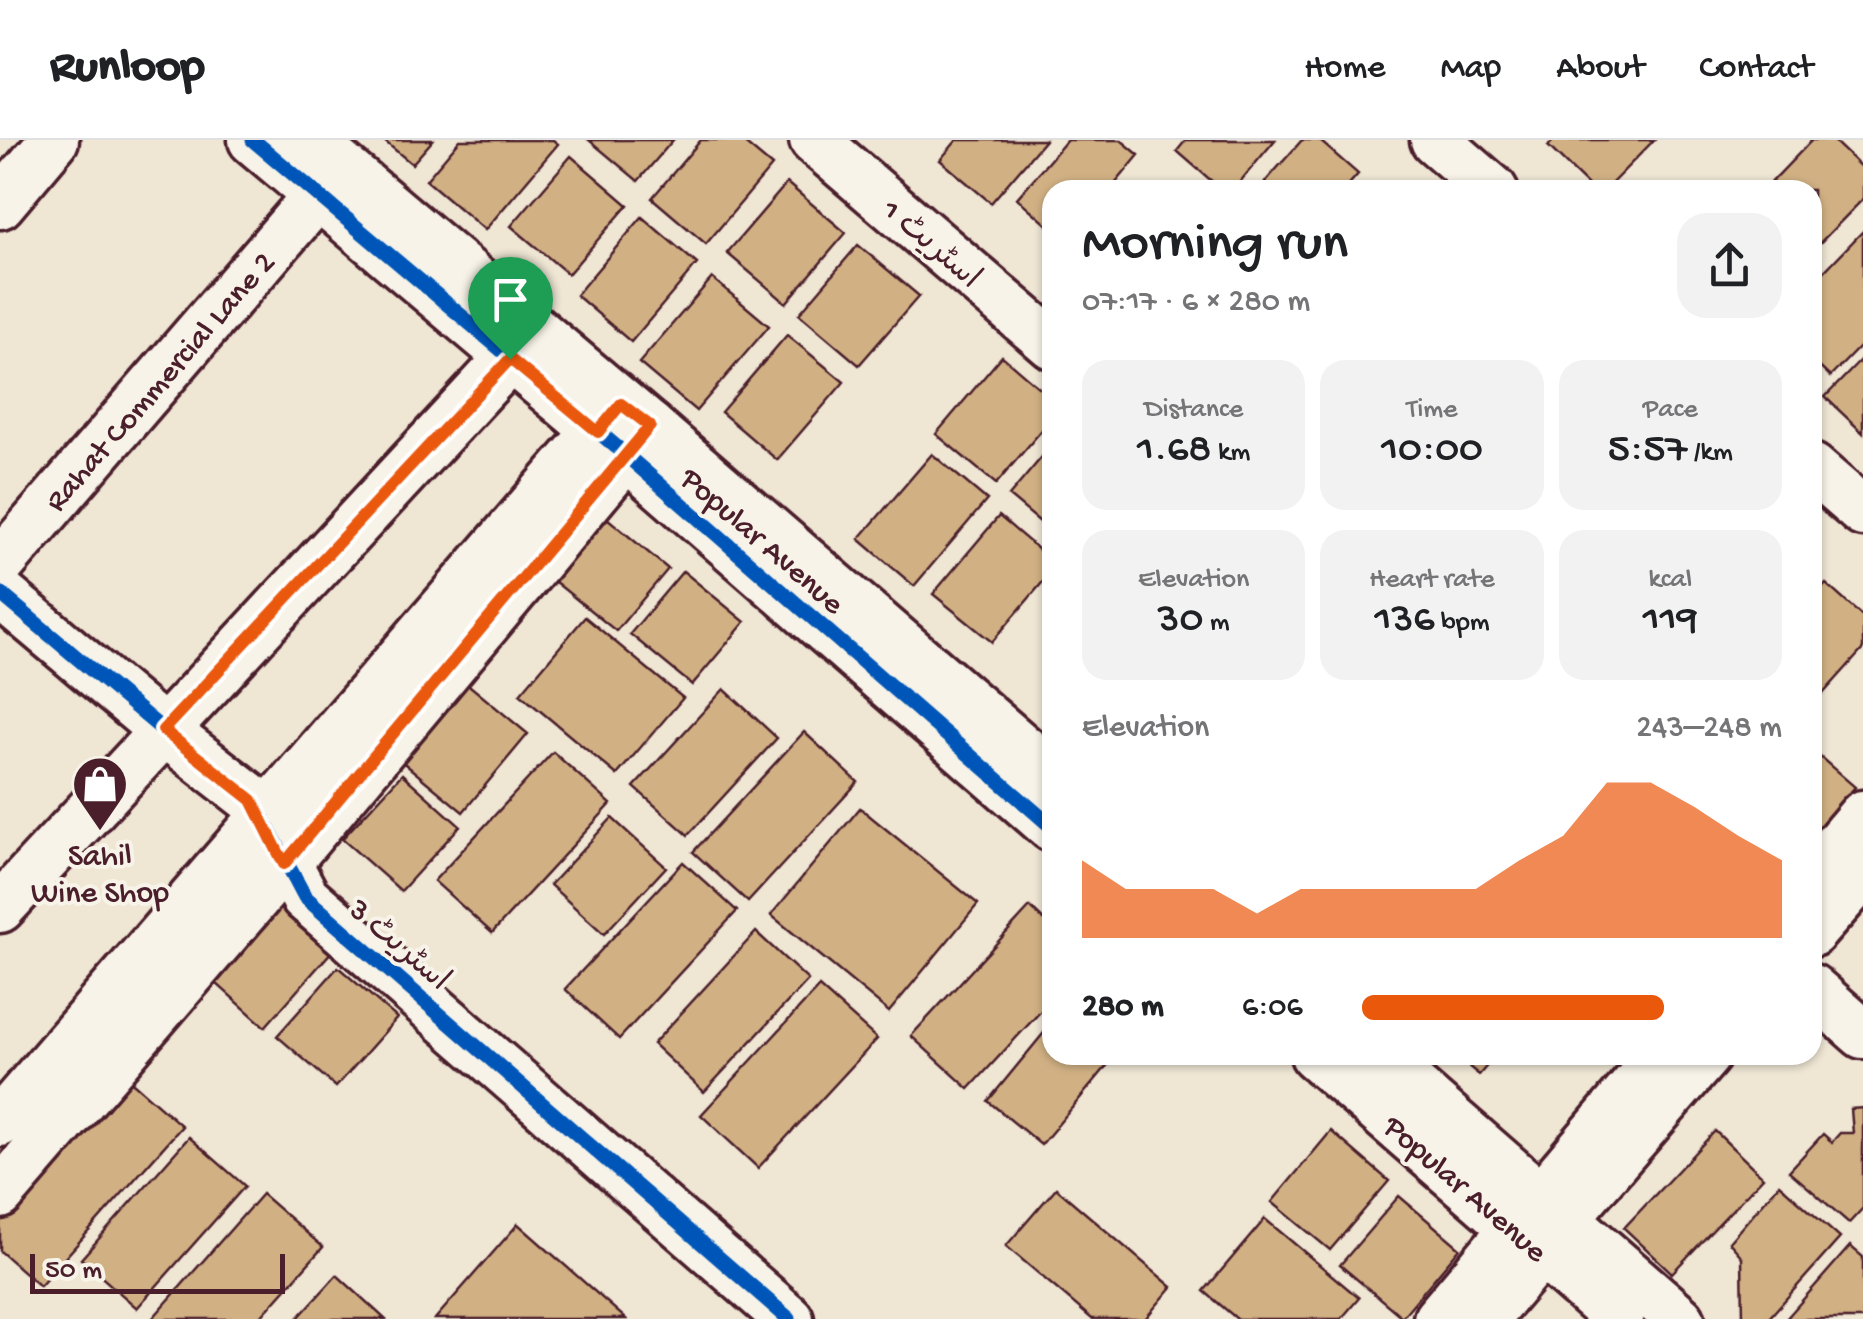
<!DOCTYPE html>
<html lang="en">
<head>
<meta charset="utf-8">
<style>
	:root { --surface:#fff; --page:#f2f2f2; --text:#202124; --muted:#757577; --line:#e0e0e0; --accent:#ea580c }
	body { margin:0; font-family:"Gochi Hand","Playpen Sans Arabic",sans-serif; background:var(--page); color:var(--text); height:100vh; display:flex; flex-direction:column; font-size:38px; white-space:nowrap }
	* { box-sizing:border-box; margin:0 }
	p { font-size:32px; color:var(--muted) }
	.icon { flex:none; width:55px; height:55px; fill:none; stroke:currentColor; stroke-width:2; stroke-linecap:round; stroke-linejoin:round }
	.map { position:relative; flex:1; overflow:hidden }
	.drawer { position:absolute; left:1042px; top:40px; width:780px; height:885px; display:flex; flex-direction:column; background:var(--surface); border-radius:30px; box-shadow:0 2px 8px #0004 }
	.drawer>* { flex:none }
	.scale { position:absolute; left:30px; bottom:25px; width:255px; box-sizing:border-box; padding-left:10px; border:5px solid #4a1f2b; border-top:0; font-size:28px; line-height:35px; white-space:nowrap; color:#4a1f2b; -webkit-text-stroke:8px #f7f3e8; paint-order:stroke }
	.pin { position:absolute; display:grid; place-items:center; width:85px; height:85px; color:#fff; margin:-102px -42px; border-radius:50% 50% 50% 0; rotate:-45deg; box-shadow:0 0 10px #0007 }
	.pin .icon { rotate:45deg }
	.round { display:grid; place-items:center; flex:none; width:105px; height:105px; border-radius:30px; background:var(--page) }
	.summary { display:flex; align-items:center; justify-content:space-between; height:170px; padding:0 40px }
	h1 { font-size:55px; font-weight:600; line-height:75px }
	.metrics { display:grid; grid-template-columns:repeat(3,1fr); gap:15px; height:170px; padding:10px 40px }
	.metrics div { display:grid; align-content:center; border-radius:25px; background:var(--page); text-align:center }
	.metrics b { font-size:42px; font-weight:600 }
	.metrics small { font-size:28px; font-weight:400 }
	.metrics p { font-size:28px }
	.chart { height:280px; padding:20px 40px }
	.chart p { display:flex; justify-content:space-between }
	.chart svg { width:100%; height:180px; margin-top:10px; fill:var(--accent); opacity:.7 }
	ul { padding:0 40px; list-style:none; font-size:32px }
	li { display:grid; grid-template-columns:160px 120px 1fr; align-items:center; height:75px }
	li i { height:25px; border-radius:12px; background:var(--accent) }
	header { display:flex; align-items:center; gap:60px; box-sizing:border-box; height:140px; padding:0 50px; background:var(--surface); border-bottom:2px solid var(--line) }
	header strong { font-size:48px }
	nav { display:flex; gap:55px; margin-inline-start:auto; font-size:35px }
	.map>svg:first-child { display:block }
	.building { fill:#d1b184; stroke:#4a1f2b; stroke-width:2.5 }
	.lines { fill:none; stroke-linecap:round; stroke-linejoin:round }
	.minor-casing { stroke:#4a1f2b; stroke-width:55 }
	.minor { stroke:#f7f3e8; stroke-width:48 }
	.cycleway-casing { stroke:#f7f3e8; stroke-width:21 }
	.cycleway { stroke:#0057b8; stroke-width:15 }
	.route-casing { stroke:#fff; stroke-width:20 }
	.route { stroke:#ea580c; stroke-width:12 }
	.labels { text-anchor:middle; stroke-width:8; stroke-linejoin:round; paint-order:stroke }
	.street-label { font-size:32px; fill:#4a1f2b; stroke:#f7f3e8 }
	.poi-label { font-size:32px; fill:#4a1f2b; stroke:#f7f3e8 }
</style>
</head>
<body>
<header>
<strong>Runloop</strong>
<nav><a>Home</a><a>Map</a><a>About</a><a>Contact</a></nav>
</header>
<div class="map">
<svg width="1863" height="1179" viewBox="0 0 1863 1179">
	<rect width="100%" height="100%" fill="#efe6d4"/>
	<filter id="ink" filterUnits="userSpaceOnUse"><feTurbulence type="fractalNoise" baseFrequency=".01" numOctaves="2"/><feDisplacementMap in="SourceGraphic" scale="20" xChannelSelector="R" yChannelSelector="G"/><feConvolveMatrix kernelMatrix="1 2 1 2 8 2 1 2 1" color-interpolation-filters="sRGB"/></filter>
	<g filter="url(#ink)">
		<g class="building">
			<path d="M383,0H433L412,24Z"/>
			<path d="M460,0H553L558,4L485,90L426,40Z"/>
			<path d="M589,0H673L638,41Z"/>
			<path d="M701,0H741L772,26L706,104L652,58Z"/>
			<path d="M957,0H1045L991,63L940,20Z"/>
			<path d="M1067,0H1121L1139,15L1110,50H1052V89L1017,58Z"/>
			<path d="M1186,0H1275L1233,50H1222L1177,11Z"/>
			<path d="M1302,0H1319L1358,34L1344,50H1258Z"/>
			<path d="M1554,0H1654L1605,50H1593L1548,6Z"/>
			<path d="M1812,0H1833L1863,29V59L1812,111V50H1764Z"/>
			<path d="M571,16L628,65L568,134L511,86Z"/>
			<path d="M787,43L846,93L786,163L727,113Z"/>
			<path d="M642,77L697,124L631,202L576,155Z"/>
			<path d="M1863,91V203L1830,237L1812,220V144Z"/>
			<path d="M858,105L919,156L859,225L799,174Z"/>
			<path d="M712,138L769,186L696,271L639,223Z"/>
			<path d="M787,195L844,242L777,320L721,272Z"/>
			<path d="M1002,216L1052,259V278L996,344L936,294Z"/>
			<path d="M1863,218V293L1825,257Z"/>
			<path d="M1052,305V392L1009,356Z"/>
			<path d="M932,314L987,360L914,446L859,399Z"/>
			<path d="M999,376L1052,421V431L992,502L933,454Z"/>
			<path d="M607,378L668,429L616,491L554,441Z"/>
			<path d="M683,431L745,482L692,545L630,494Z"/>
			<path d="M1826,444L1863,477V509L1812,566V459Z"/>
			<path d="M585,477L683,558L617,635L520,554Z"/>
			<path d="M464,541L528,594L463,672L399,619Z"/>
			<path d="M724,549L777,598L688,695L634,647Z"/>
			<path d="M804,592L858,642L748,762L693,712Z"/>
			<path d="M1812,610L1855,647L1812,696Z"/>
			<path d="M553,612L611,664L492,793L434,741Z"/>
			<path d="M402,634L460,686L401,751L342,699Z"/>
			<path d="M860,668L978,764L889,872L771,775Z"/>
			<path d="M612,678L666,727L604,794L550,745Z"/>
			<path d="M683,722L737,771L619,899L565,849Z"/>
			<path d="M273,760L332,811L265,887L207,835Z"/>
			<path d="M1030,767L1052,788V859L969,949L911,896Z"/>
			<path d="M756,792L808,840L704,952L653,904Z"/>
			<path d="M338,827L397,878L336,947L277,896Z"/>
			<path d="M819,847L877,899L758,1028L701,975Z"/>
			<path d="M1052,883V915H1116L1041,1005L988,961Z"/>
			<path d="M1455,915H1496L1479,935Z"/>
			<path d="M125,936L182,986L40,1146L0,1111V1077Z"/>
			<path d="M1863,968V1068L1849,1083L1789,1031L1823,994L1832,1002L1840,993H1853L1851,969Z"/>
			<path d="M1331,991L1389,1041L1330,1110L1272,1062Z"/>
			<path d="M1715,991L1763,1037L1672,1133L1624,1088Z"/>
			<path d="M189,997L245,1046L137,1168L81,1119Z"/>
			<path d="M1779,1044L1840,1098L1768,1179H1743L1742,1117L1729,1102Z"/>
			<path d="M1056,1048L1172,1147L1145,1179H1092L1006,1106Z"/>
			<path d="M262,1054L323,1107L259,1179H152Z"/>
			<path d="M1399,1056L1460,1108L1402,1177L1340,1125Z"/>
			<path d="M1265,1079L1359,1158L1341,1179H1237L1204,1151Z"/>
			<path d="M518,1084L626,1179H435Z"/>
			<path d="M1850,1106L1863,1117V1179H1786Z"/>
			<path d="M337,1135L385,1179H297Z"/>
		</g>
		<g class="lines">
			<g class="minor-casing">
				<g id="minor">
					<path d="M253,0L626,315L1052,687"/>
					<path d="M310,0L650,287L1052,634"/>
					<path d="M814,0L1052,204"/>
					<path d="M1435,0L1493,50"/>
					<path d="M0,64L54,0"/>
					<path d="M1812,328L1863,372"/>
					<path d="M0,424L317,56"/>
					<path d="M0,453L163,590L253,660L305,757L789,1179"/>
					<path d="M1812,735L1863,675"/>
					<path d="M0,768L509,219"/>
					<path d="M1812,792L1863,734"/>
					<path d="M1812,849L1863,894"/>
					<path d="M1315,915L1619,1179"/>
					<path d="M1377,915L1680,1179"/>
					<path d="M0,982L619,266"/>
					<path d="M0,1054L285,724L650,287"/>
					<path d="M1438,1179L1661,915"/>
					<path d="M1484,1179L1541,1112L1564,1079L1706,915"/>
				</g>
			</g>
			<use href="#minor" class="minor"/>
			<g class="cycleway-casing">
				<g id="cycleway">
					<path d="M253,0L626,315L1052,687"/>
					<path d="M0,453L163,590L253,660L305,757L789,1179"/>
				</g>
			</g>
			<use href="#cycleway" class="cycleway"/>
		</g>
	</g>
	<g class="lines" filter="url(#ink)">
		<g class="route-casing">
			<path id="route" d="M510,219L598,292L621,264L650,286L284,724L252,660L163,590Z"/>
		</g>
		<use href="#route" class="route"/>
	</g>
	<defs>
		<g id="shop-pin" transform="scale(2.875)"><path d="M0 17L-7.5 6A9.5 9.5 0 1 1 7.5 6Z" fill="#4a1f2b" stroke="#f7f3e8"/><path d="M-5-2.5h2.3a2.7 3.5 0 0 1 5.4 0H5L5.5 6h-11ZM-1.5-2.5h3a1.5 2.3 0 0 0-3 0Z" fill="#fff"/></g>
	</defs>
	<g fill-rule="evenodd">
		<use href="#shop-pin" x="100" y="644"/>
	</g>
	<g class="labels">
		<g class="street-label">
			<text transform="translate(933 102) rotate(41)" y="11">اسٹریٹ 1</text>
			<text transform="translate(158 240) rotate(-49)" y="11">Rahat Commercial Lane 2</text>
			<text transform="translate(764 399) rotate(41)" y="11">Popular Avenue</text>
			<text transform="translate(401 803) rotate(41)" y="11">اسٹریٹ 3</text>
			<text transform="translate(1467 1047) rotate(41)" y="11">Popular Avenue</text>
		</g>
		<g class="poi-label">
			<text x="100" y="724">Sahil<tspan x="100" dy="37">Wine Shop</tspan></text>
		</g>
	</g>
</svg>
<div class="scale">50 m</div>
<div class="pin" style="left:510px;top:219px;background:#1e9e55"><svg class="icon" aria-label="arrive" viewBox="0 0 24 24"><path d="M6 21V4h12l-3 4 3 4H6"/></svg></div>
<section class="drawer">
<div class="summary"><div><h1>Morning run</h1><p>07:17 · 6 × 280 m</p></div><a class="round"><svg class="icon" aria-label="share" viewBox="0 0 24 24"><path d="M12 15V3M7 8l5-5 5 5M5 13v7h14v-7"/></svg></a></div>
<div class="metrics">
<div><p>Distance</p><b>1.68<small> km</small></b></div>
<div><p>Time</p><b>10:00</b></div>
<div><p>Pace</p><b>5:57<small> /km</small></b></div>
</div>
<div class="metrics">
<div><p>Elevation</p><b>30<small> m</small></b></div>
<div><p>Heart rate</p><b>136<small> bpm</small></b></div>
<div><p>kcal</p><b>119</b></div>
</div>
<div class="chart"><p><span>Elevation</span>243–248 m</p>
<svg viewBox="0 0 160 44" preserveAspectRatio="none"><path d="M0 44V25L10 32L20 32L30 32L40 38L50 32L60 32L70 32L80 32L90 32L100 25L110 19L120 6L130 6L140 12L150 19L160 25V44z"/></svg>
</div>
<ul>
<li><b>280 m</b>6:06<i style="width:72%"></i></li>
</ul>
</section>
</div>
</body>
</html>
